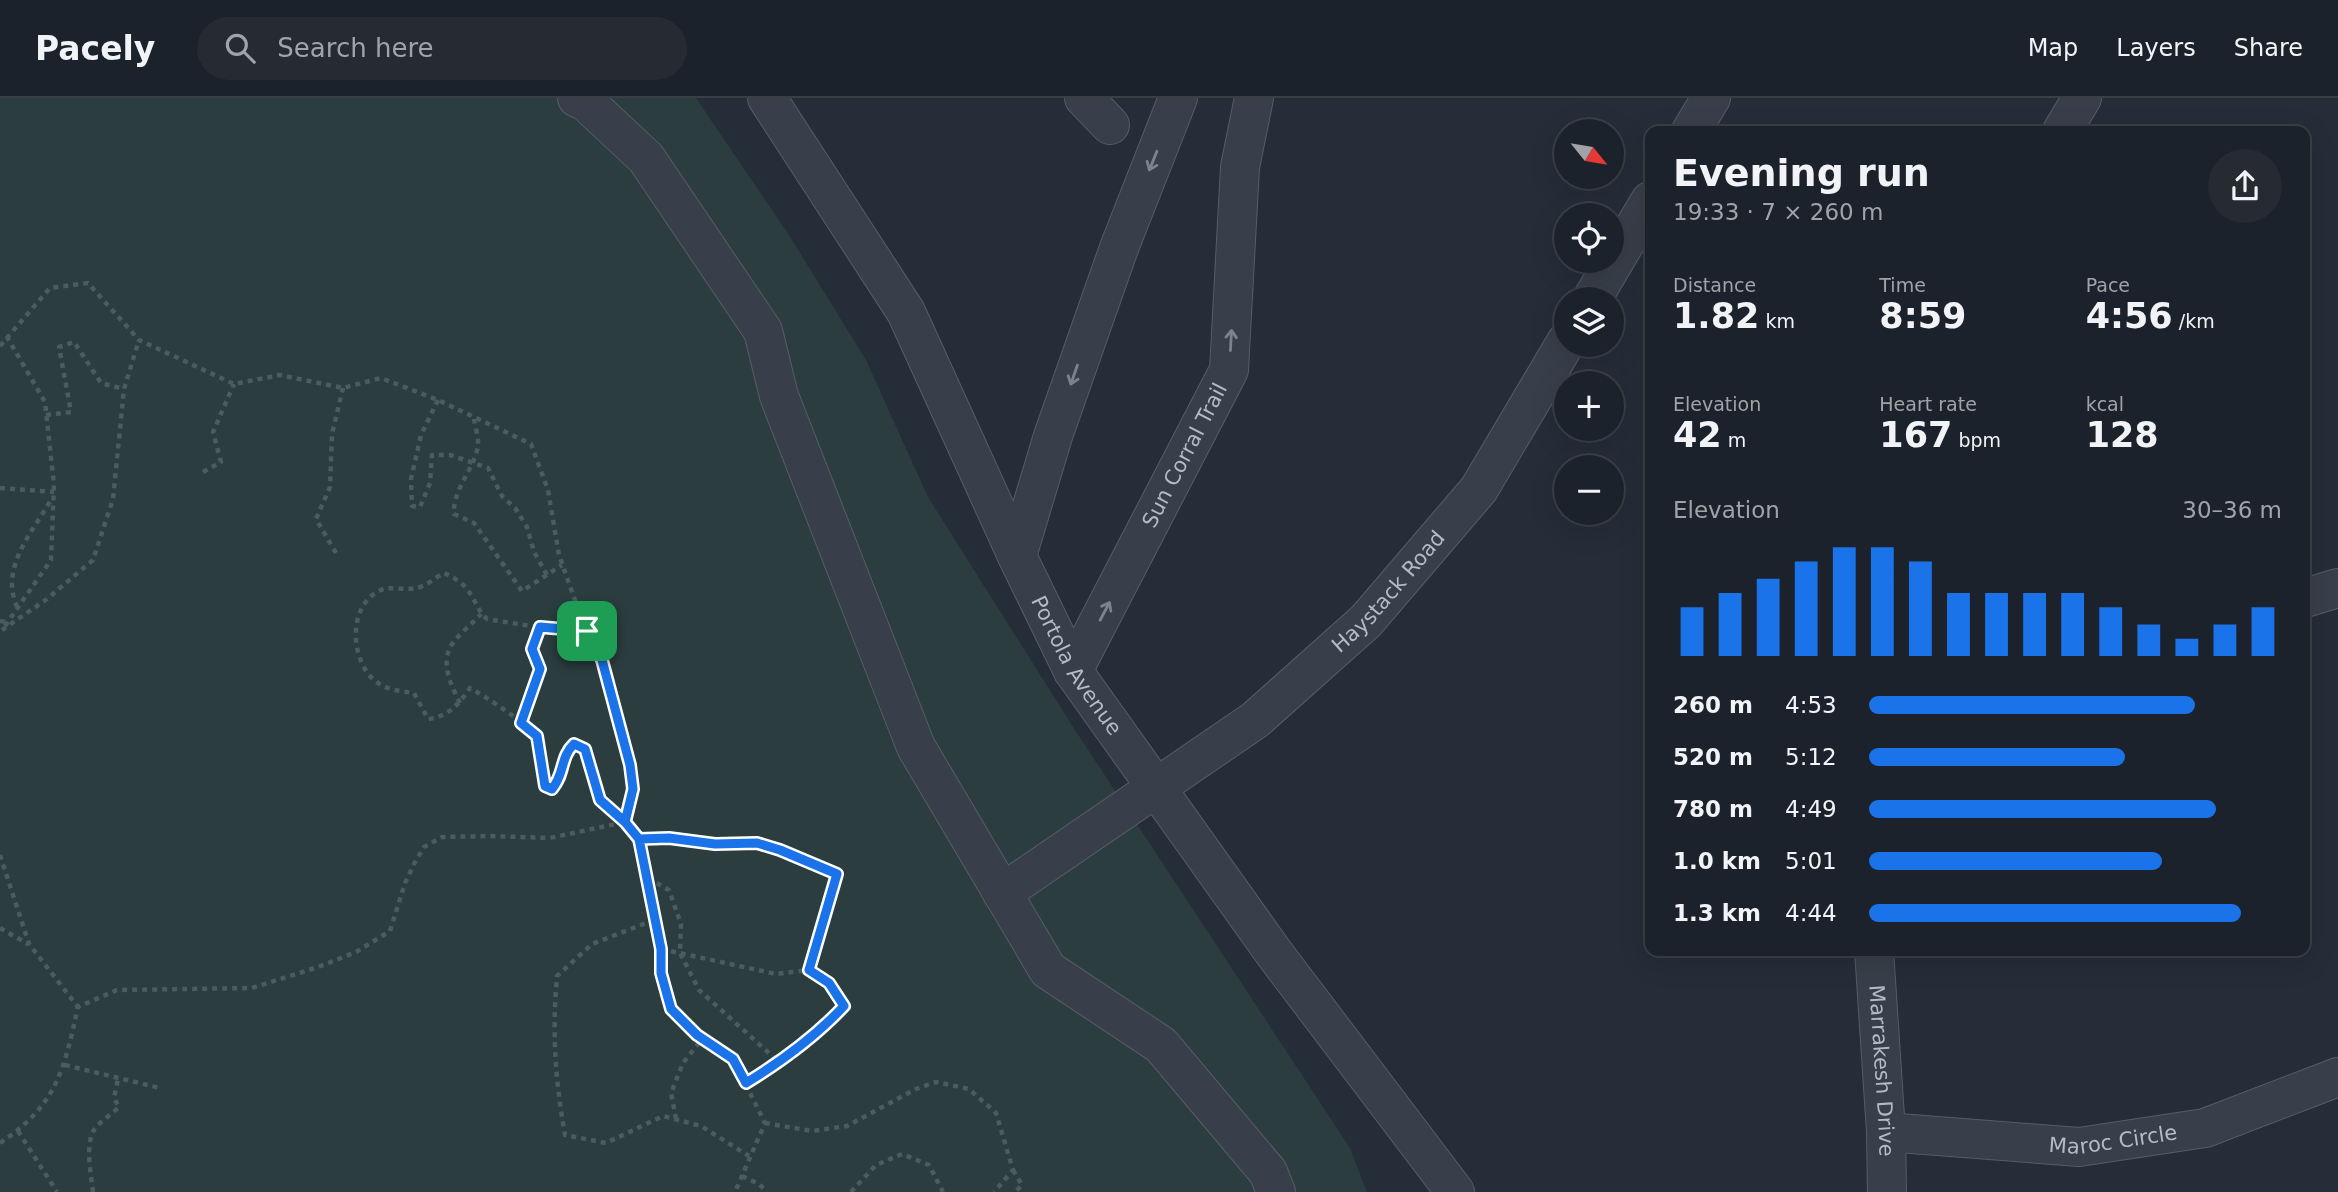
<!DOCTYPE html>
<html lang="en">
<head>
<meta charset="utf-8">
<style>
	:root { --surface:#1c222b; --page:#252a33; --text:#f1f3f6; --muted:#a0a4a9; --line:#3a3f47; --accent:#1a73e8 }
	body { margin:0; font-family:"DejaVu Sans",sans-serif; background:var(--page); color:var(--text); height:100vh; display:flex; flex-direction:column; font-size:26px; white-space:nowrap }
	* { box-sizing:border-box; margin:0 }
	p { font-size:23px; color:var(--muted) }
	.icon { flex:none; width:38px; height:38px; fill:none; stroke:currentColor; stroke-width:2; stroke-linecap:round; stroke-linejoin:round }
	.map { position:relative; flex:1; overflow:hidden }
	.drawer { position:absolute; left:1645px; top:28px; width:665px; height:830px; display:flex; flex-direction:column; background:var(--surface); border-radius:14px; box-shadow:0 7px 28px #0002,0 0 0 2px var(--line) }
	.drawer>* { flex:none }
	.needle { width:46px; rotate:120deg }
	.buttons { position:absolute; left:1554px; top:21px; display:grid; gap:14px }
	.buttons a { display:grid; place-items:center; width:70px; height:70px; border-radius:50%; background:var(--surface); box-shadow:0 7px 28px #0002,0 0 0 2px var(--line); font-size:35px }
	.pin { position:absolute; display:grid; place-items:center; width:60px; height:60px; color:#fff; margin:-30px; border-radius:14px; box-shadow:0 4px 10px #0006 }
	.round { display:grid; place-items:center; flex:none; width:74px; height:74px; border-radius:37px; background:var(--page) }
	.headline { display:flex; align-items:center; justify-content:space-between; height:119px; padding:0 28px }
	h1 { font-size:38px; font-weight:700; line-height:52px }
	.metrics { display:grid; grid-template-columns:repeat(3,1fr); gap:10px; height:119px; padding:7px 28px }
	.metrics div { display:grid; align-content:center }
	.metrics b { font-size:35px; font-weight:700 }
	.metrics small { font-size:19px; font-weight:400 }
	.metrics p { font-size:19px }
	.chart { height:196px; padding:14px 28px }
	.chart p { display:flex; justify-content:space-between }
	.chart svg { width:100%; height:126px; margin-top:7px; stroke:var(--accent); stroke-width:6 }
	ul { padding:0 28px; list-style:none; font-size:23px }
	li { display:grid; grid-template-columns:112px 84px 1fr; align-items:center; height:52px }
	li i { height:18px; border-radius:9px; background:var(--accent) }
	header { display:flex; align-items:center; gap:42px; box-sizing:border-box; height:98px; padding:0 35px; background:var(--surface); border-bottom:2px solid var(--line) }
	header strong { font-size:33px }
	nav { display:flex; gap:38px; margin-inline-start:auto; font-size:24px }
	.search { width:490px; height:63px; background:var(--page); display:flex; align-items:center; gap:18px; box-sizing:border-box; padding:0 24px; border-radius:38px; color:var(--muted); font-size:26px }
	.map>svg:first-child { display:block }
	.green { fill:#2b3d3f }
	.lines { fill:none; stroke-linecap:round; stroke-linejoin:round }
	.minor-casing { stroke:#565d68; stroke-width:40 }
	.path { stroke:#4b5b5e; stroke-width:4.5; stroke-dasharray:5 5; stroke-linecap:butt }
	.minor { stroke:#383f4a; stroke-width:38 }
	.oneway { stroke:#7c838e }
	.route-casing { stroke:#fff; stroke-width:14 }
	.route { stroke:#1a73e8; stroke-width:9 }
	.labels { text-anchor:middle; stroke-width:6; stroke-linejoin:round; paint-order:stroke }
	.street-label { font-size:21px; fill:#b4bac6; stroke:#1d242f }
</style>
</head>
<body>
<header>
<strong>Pacely</strong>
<div class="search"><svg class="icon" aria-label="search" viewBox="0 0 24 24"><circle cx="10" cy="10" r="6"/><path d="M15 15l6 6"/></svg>Search here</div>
<nav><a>Map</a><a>Layers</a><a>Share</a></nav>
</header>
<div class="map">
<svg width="2338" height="1094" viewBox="0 0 2338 1094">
	<rect width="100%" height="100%" fill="#252d39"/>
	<path class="green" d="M0,0H696L789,137L866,262L928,399L1075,632L1350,1050L1367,1094H0Z"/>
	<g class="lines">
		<g class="minor-casing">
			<g id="minor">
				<path d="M577,0L586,4L646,60L763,233L779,298L916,649L1048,872L1161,947L1268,1074L1276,1094"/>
				<path id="s1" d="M767,0L906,214L1017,458L1073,573L1274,855L1455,1094"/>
				<path d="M1084,0L1110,27"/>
				<path d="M1691,33L1711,0"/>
				<path d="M2062,33L2082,0"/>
				<path d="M1592,201L1650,103"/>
				<path d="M1017,458L1053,338L1119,150L1178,0"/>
				<path d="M2305,500L2338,490"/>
				<path id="s2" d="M1073,573L1229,272L1240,69L1254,0"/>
				<path id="s3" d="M1002,795L1255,622L1366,523L1479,391L1566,244"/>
				<path id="s4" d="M1874,852L1886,1034L1887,1094"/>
				<path id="s5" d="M1886,1034L2079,1049L2205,1030L2338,979"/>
			</g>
		</g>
		<g class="path">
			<path d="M0,248L50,190L88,185L139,242L234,286L280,277L343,290L381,280L438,302L531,346L548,392L559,457L582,522L602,562L630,667L633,691L625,724L639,741L661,851V875L671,911L697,937L733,961L765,1025L735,1094"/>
			<path d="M438,302L421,337L411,381L412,408L420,409L430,385L432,357H450L488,370L502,398L515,410L527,429L534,454L547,477"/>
			<path d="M46,317L71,314L59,249L74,244L101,285L124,291"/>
			<path d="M474,321C475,329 479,340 478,348C474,372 452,392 454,416L474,425L522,493L562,467"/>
			<path d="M203,374L221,364L213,334L234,286"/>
			<path d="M0,390L54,394"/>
			<path d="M336,455L316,421L330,389L332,336L343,290"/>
			<path d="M17,509C15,503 12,495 12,488C11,456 37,427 52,400"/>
			<path d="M0,523L7,524"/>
			<path d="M5,528L51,462L54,387L45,304L7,239"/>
			<path d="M2,532L47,501L93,462L113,401L124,291L139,242"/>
			<path d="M587,533L563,530L549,531L487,521C479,514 477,506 471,497C466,487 455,480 444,475C436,479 425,489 416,490C404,493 390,487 379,493C348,508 350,561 374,582C386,592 399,593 414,595L428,621C448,619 459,606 470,590C483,597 531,628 537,639C544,652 544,673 545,688L552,691C565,676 560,659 574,646L585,651L600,702L625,723"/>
			<path d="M460,605C452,589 441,568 450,550C454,540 473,525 481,516"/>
			<path d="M521,625L540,571L532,551L540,529"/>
			<path d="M639,741L669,740L715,746L757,745L780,752L837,776L809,872L776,876L661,851"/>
			<path d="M0,757L29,846L78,909"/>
			<path d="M648,780L669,792L681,826L680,855L699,892L780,965"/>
			<path d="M654,822L592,846L557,878C552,936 555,979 565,1037L606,1045L663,1018L701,1028L749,1058"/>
			<path d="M0,830L28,846"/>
			<path d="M65,967L160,990"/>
			<path d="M746,985C783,963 815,939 844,907L829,885L809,872"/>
			<path d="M676,1021L671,995L683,965L702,941"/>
			<path d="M765,1025L812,1033L847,1028L916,991L936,984L969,991L996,1015L1013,1072L994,1094"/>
			<path d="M18,1033L57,1094"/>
			<path d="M0,1045C57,1007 64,972 78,909L117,892L252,890L318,869L356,854L390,833L405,785L414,766L424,749L442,739L489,738L550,740L625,724"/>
			<path d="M1013,1072L1022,1087L1015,1094"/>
			<path d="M742,1078L759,1086L767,1094"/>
			<path d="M93,1094C91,1078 85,1046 94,1032C99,1024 112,1016 119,1009L114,1000L118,981"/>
			<path d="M851,1094L876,1067L902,1056L929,1067L943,1094"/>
		</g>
		<use href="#minor" class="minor"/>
	</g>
	<defs><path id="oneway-shaft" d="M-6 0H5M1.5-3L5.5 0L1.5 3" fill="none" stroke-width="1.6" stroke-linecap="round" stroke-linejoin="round" transform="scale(1.75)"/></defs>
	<g class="oneway">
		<use href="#oneway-shaft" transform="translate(1153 63) rotate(112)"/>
		<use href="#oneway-shaft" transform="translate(1231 242) rotate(-87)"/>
		<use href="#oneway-shaft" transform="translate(1074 277) rotate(109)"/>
		<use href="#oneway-shaft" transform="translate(1105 513) rotate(-62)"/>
	</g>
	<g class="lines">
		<g class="route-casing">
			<path id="route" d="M587,533L602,562L630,667L633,691L625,724L639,741L661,851V875L671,911L697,937L733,961L746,985C782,963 815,939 844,908L829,885L809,872L837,776L780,752L757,745L715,746L669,740L639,741L625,724L600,702L585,651L574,646C560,659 565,676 552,691L545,688L537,638L521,625L540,571L532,551L540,529L587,533"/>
		</g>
		<use href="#route" class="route"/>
	</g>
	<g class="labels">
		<g class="street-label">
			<text dy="7" stroke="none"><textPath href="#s2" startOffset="243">Sun Corral Trail</textPath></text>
			<text dy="7" stroke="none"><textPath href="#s3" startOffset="492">Haystack Road</textPath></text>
			<text dy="7" stroke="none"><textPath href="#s1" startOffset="648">Portola Avenue</textPath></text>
			<text dy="7" stroke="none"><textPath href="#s4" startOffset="121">Marrakesh Drive</textPath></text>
			<text dy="7" stroke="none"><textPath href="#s5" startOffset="228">Maroc Circle</textPath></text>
		</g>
	</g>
</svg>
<div class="buttons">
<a><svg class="needle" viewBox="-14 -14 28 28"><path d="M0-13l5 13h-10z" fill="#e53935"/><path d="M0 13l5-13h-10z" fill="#a0a4a9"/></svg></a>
<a><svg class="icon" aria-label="locate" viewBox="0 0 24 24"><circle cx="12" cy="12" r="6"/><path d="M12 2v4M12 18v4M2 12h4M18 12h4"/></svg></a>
<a><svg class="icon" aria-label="layers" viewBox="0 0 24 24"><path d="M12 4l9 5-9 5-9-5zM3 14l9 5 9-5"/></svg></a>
<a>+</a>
<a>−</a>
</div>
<div class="pin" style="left:587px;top:533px;background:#1e9e55"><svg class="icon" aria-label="arrive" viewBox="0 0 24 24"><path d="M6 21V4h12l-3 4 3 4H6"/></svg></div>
<section class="drawer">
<div class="headline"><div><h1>Evening run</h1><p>19:33 · 7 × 260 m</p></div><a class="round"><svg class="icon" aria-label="share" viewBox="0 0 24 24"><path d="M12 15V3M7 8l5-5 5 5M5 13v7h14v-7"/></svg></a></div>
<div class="metrics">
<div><p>Distance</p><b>1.82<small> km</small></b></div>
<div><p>Time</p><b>8:59</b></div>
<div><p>Pace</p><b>4:56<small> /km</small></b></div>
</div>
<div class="metrics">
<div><p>Elevation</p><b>42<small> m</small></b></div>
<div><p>Heart rate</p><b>167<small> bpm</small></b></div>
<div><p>kcal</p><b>128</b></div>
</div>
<div class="chart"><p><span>Elevation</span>30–36 m</p>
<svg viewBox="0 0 160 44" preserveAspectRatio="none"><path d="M5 44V27M15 44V22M25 44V17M35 44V11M45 44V6M55 44V6M65 44V11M75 44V22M85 44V22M95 44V22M105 44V22M115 44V27M125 44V33M135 44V38M145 44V33M155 44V27"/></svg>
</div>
<ul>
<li><b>260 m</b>4:53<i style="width:79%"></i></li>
<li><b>520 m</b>5:12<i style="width:62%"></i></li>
<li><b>780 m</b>4:49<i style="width:84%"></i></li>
<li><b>1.0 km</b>5:01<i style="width:71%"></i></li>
<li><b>1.3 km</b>4:44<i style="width:90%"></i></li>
</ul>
</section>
</div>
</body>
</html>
